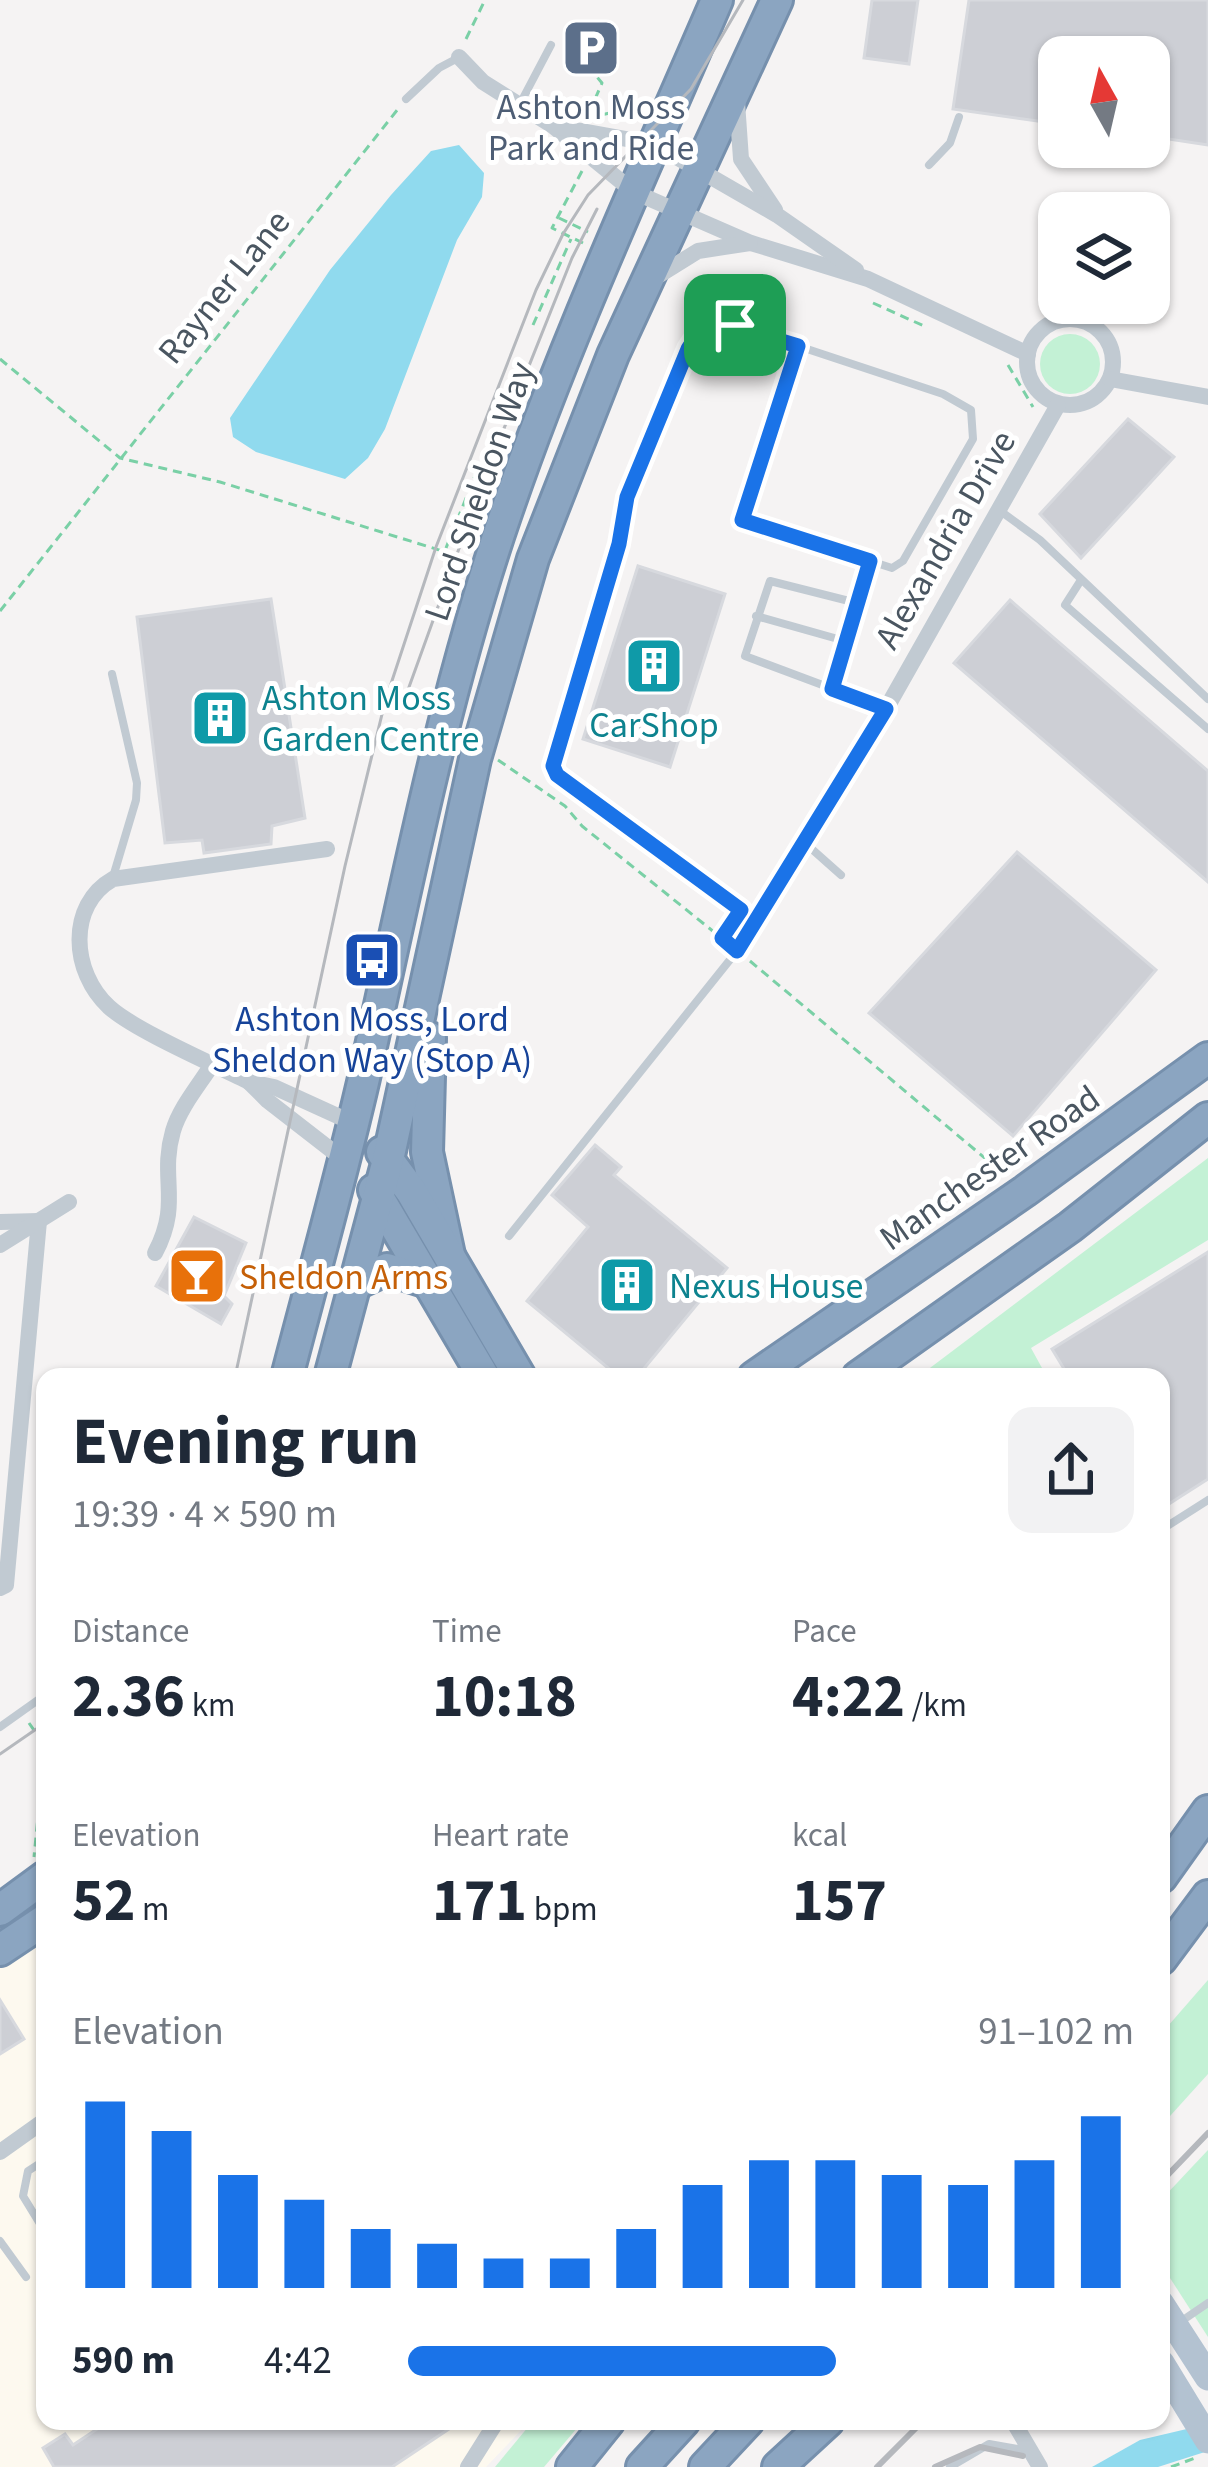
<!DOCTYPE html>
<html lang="en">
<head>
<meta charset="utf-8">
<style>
	:root { --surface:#fff; --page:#f2f2f3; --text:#1f2937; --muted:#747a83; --accent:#1a73e8 }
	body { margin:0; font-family:"Source Sans 3",sans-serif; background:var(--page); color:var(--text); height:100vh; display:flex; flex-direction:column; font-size:45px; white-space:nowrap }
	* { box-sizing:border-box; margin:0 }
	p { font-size:39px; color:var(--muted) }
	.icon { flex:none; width:66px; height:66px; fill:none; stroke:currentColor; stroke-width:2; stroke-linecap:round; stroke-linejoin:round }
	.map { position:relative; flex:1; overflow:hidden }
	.details { position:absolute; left:36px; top:1368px; width:1134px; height:1062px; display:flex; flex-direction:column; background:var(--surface); border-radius:24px; box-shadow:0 3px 9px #0004 }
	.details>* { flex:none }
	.needle { width:78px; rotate:352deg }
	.controls { position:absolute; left:1038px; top:36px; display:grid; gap:24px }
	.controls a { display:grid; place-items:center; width:132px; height:132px; border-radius:24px; background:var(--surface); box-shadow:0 3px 9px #0004; font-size:60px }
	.pin { position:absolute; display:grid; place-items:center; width:102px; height:102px; color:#fff; margin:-51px; border-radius:24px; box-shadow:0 6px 18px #0006 }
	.round { display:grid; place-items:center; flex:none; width:126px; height:126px; border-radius:24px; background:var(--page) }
	.summary { display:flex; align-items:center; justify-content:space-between; height:204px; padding:0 36px }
	h1 { font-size:66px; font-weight:700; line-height:90px }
	.stats { display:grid; grid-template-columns:repeat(3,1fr); gap:18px; height:204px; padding:12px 36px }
	.stats div { display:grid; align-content:center }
	.stats b { font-size:60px; font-weight:700 }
	.stats small { font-size:33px; font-weight:400 }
	.stats p { font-size:33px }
	.chart { height:336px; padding:24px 36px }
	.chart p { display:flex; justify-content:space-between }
	.chart svg { width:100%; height:216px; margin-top:12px; stroke:var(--accent); stroke-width:6 }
	ul { padding:0 36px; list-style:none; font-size:39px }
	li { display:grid; grid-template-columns:192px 144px 1fr; align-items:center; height:90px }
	li i { height:30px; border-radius:15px; background:var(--accent) }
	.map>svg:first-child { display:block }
	.commercial { fill:#fdf9ef }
	.green { fill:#c3f1d5 }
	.water { fill:#90daee }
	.building { fill:#cdcfd5; stroke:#d7d9de; stroke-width:3 }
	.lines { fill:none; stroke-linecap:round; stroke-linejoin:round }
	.highway-casing { stroke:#7690ad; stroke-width:36 }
	.path { stroke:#7ad0a6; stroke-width:3; stroke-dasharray:9 6; stroke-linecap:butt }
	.lane { stroke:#c1cad2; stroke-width:8 }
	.street { stroke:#c1cad2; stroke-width:16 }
	.primary { stroke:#b3c2d1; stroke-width:27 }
	.highway { stroke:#8ba5c1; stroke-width:30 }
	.tram { stroke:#b5b8bd; stroke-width:3 }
	.rail { stroke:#b5b8bd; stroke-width:6 }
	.route-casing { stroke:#fff; stroke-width:24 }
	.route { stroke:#1a73e8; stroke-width:15 }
	.labels { text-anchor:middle; stroke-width:10; stroke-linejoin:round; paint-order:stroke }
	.service-label { font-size:36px; fill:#4e5e75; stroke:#fff }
	.street-label { font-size:36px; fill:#4a5661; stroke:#fff }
	.culture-label { font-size:36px; fill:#0d838f; stroke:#fff; text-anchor:start }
	.transit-label { font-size:36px; fill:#164399; stroke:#fff }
	.food-label { font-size:36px; fill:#c56008; stroke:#fff; text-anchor:start }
</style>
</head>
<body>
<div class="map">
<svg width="1208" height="2467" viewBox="0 0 1208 2467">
	<rect width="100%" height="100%" fill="#f5f3f3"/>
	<path class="commercial" d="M45,1935V2421H530L486,2467H0V1962Z"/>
	<g class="green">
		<circle cx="1070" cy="364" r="30"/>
		<path d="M1208,1158V1240L1031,1348L1042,1368L1028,1377H918Z"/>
		<path d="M1208,1980V2074L1161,2126V2034Z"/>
		<path d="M1208,2150V2337L1161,2264V2200Z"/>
		<path d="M533,2421H583L544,2467H495Z"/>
	</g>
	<g class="water">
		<path d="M459,145L484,173L482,197L457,240L385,429L368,458L345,479L256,452L233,437L230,418L330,270L391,195L431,151Z"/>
		<path d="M1208,2424V2451L1158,2467H1092L1140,2440Z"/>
	</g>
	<g class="building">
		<path d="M872,0H918L909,64L864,58Z"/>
		<path d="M969,0H1208V145L1149,136V57H1059V124L953,109Z"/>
		<path d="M1128,419L1174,457L1081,558L1040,514Z"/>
		<path d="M638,566L725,594L670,767L583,739Z"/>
		<path d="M271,599L305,818L272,826L271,844L204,853L202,840L165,843L137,617Z"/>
		<path d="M1010,600L1208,771V882L954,663Z"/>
		<path d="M1017,852L1156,970L1013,1136L869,1013Z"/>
		<path d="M595,1145L621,1167L614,1175L727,1268L637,1377H619L527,1301L588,1227L552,1195Z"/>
		<path d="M194,1217L246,1243L224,1296L232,1304L221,1324L156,1286Z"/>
		<path d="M1208,1252V1479L1161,1509V1377H1069L1052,1349Z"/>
		<path d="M0,2000L24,2039L0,2054Z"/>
		<path d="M109,2421H461L392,2467H54L43,2448L65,2434L73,2445Z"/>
	</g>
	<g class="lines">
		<g class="highway-casing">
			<g id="highway">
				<path d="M430,1038L427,1152L449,1255"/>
				<path d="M382,1152L411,1191L520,1377"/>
				<path d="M374,1190L484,1377"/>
				<path d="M355,1284L387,1269L428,1282"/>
				<path d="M287,1377C313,1277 341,1178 364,1078C406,889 443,696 506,513C566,338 644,170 717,0"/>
				<path d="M330,1377L388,1160L475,759L533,559L613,355L777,0"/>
				<path d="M754,1377L1025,1191L1208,1058"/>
				<path d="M858,1377L1070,1227L1208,1118"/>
				<path d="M1161,1877L1208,1811"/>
				<path d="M0,1910L45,1877"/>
				<path d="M0,1950L45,1920"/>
				<path d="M1161,1959L1208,1896"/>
				<path d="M572,2467L609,2421"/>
				<path d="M642,2467L684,2421"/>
				<path d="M705,2467L748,2421"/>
				<path d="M778,2467L828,2421"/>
			</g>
		</g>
		<g class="path">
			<path d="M466,39L485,0"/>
			<path d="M588,66L602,83L588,115"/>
			<path d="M601,115L644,105"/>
			<path d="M582,171L552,228L583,243"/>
			<path d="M559,218L588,232"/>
			<path d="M873,303L924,326"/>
			<path d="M533,325L571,239"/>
			<path d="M0,359L120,458L220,482L465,558"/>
			<path d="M1008,365L1033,407"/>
			<path d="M446,548L479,466"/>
			<path d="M0,611L398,109"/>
			<path d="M498,760L565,806L582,826L724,940"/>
			<path d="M750,961L1005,1175"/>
			<path d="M29,1723L45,1746L34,1857"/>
			<path d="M1171,2467L1195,2458"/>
		</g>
		<g class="lane">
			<path d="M406,99L439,68L456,59"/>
			<path d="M521,102L551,45"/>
			<path d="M929,165L950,143L959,117"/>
			<path d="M999,510L1040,540L1208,699"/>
			<path d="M1081,580L1065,605L1208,729"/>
			<path d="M857,603L770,581L745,656L884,708"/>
			<path d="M756,616L845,641"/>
			<path d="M112,674L137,783L136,800L113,877"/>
			<path d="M832,689L870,561L743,520L798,346L943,394L971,410L973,439L903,561L892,568L870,561"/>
			<path d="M805,843L841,875"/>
			<path d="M754,921L557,775L552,767L619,545L627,497L698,332L717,322L798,346"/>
			<path d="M509,1236L737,951"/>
			<path d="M1161,1530L1208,1500"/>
			<path d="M0,1727L45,1695"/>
			<path d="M45,2160L28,2171L23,2196L45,2232"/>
			<path d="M0,2241L26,2277"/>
			<path d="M1161,2335L1208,2303"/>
			<path d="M950,2467L989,2444L1030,2451"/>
		</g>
		<g class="street">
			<path d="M459,57L483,82L553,126L634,192L751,243L868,279L1028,354"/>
			<path d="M737,102L741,159L775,210"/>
			<path d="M554,126L654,144L777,215L856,270"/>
			<path d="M653,279L698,251L750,243"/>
			<circle cx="1070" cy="362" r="43"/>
			<path d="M1110,379L1208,397"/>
			<path d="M327,849L113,879C67,905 71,972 109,1007C134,1030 215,1065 249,1082L274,1087L353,1123"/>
			<path d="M737,951L886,709L1058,405"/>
			<path d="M249,1082L268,1101L344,1160"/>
			<path d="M0,1222L39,1221L6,1585L0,1588"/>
			<path d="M0,1245L69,1202"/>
			<path d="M155,1253C182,1202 159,1179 173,1131C180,1107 200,1084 213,1063"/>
			<path d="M0,2152L45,2120"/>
			<path d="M1013,2421L1040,2467"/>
			<path d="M468,2467L497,2421"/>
		</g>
		<g class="primary">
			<path d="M1161,2304L1208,2377"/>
			<path d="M1161,2363L1208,2440"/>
		</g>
		<use href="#highway" class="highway"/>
		<g class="tram">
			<path d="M400,712L487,471L572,258L597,209"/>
			<path d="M235,1377L345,866L385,702L436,547L536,290L563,234L588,195L691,89L743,0"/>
			<path d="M0,1754L45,1723"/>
		</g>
		<g class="rail">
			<path d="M1161,2182L1208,2133"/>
			<path d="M877,2467L923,2421"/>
			<path d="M935,2467L980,2447L1023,2456"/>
		</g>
	</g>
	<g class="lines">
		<g class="route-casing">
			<path id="route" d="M718,322L798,346L742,520L870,561L832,689L886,709L737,951L722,938L741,910L557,775L553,766L619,544L627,497L688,349L704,325Z"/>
		</g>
		<use href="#route" class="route"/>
	</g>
	<defs>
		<g id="parking-square" transform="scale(3)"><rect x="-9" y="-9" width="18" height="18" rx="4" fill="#5c6f8a" stroke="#fff"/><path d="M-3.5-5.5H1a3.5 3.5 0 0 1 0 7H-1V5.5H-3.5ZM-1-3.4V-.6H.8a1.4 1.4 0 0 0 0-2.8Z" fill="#fff"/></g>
		<g id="building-square" transform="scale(3)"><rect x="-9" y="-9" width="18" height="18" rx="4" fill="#0f9aa8" stroke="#fff"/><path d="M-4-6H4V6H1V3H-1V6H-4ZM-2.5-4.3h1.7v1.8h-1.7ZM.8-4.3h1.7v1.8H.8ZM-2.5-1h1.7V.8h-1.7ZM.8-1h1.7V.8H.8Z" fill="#fff"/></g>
		<g id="bus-square" transform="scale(3)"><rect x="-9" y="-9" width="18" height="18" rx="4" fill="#1a4fb4" stroke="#fff"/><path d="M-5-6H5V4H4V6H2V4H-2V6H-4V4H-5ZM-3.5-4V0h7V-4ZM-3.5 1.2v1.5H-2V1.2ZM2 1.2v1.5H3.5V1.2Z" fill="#fff"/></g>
		<g id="bar-square" transform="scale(3)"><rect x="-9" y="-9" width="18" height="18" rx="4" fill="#e8710a" stroke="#fff"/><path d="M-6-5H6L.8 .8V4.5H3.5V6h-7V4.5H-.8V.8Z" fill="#fff"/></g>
	</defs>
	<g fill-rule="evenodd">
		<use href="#parking-square" x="591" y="48"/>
		<use href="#building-square" x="654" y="666"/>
		<use href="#building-square" x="220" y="718"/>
		<use href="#bus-square" x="372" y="960"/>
		<use href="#bar-square" x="197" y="1276"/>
		<use href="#building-square" x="627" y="1285"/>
	</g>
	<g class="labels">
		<g class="service-label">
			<text x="591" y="119">Ashton Moss<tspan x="591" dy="41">Park and Ride</tspan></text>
		</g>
		<g class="street-label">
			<text transform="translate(223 286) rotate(-51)" y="13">Rayner Lane</text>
			<text transform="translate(478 491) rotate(-71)" y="13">Lord Sheldon Way</text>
			<text transform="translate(944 539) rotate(-60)" y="13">Alexandria Drive</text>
			<text transform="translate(989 1167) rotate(-35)" y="13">Manchester Road</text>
		</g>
		<g class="culture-label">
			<text x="262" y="710">Ashton Moss<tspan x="262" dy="41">Garden Centre</tspan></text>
			<text x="654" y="737" text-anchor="middle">CarShop</text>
			<text x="669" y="1298">Nexus House</text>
		</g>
		<g class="transit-label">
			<text x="372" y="1031">Ashton Moss, Lord<tspan x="372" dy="41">Sheldon Way (Stop A)</tspan></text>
		</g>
		<g class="food-label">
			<text x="239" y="1289">Sheldon Arms</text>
		</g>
	</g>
</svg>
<div class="controls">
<a><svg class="needle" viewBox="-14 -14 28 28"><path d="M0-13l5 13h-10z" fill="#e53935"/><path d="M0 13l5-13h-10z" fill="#747a83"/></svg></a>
<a><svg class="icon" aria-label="layers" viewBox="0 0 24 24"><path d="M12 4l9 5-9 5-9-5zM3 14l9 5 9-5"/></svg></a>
</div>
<div class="pin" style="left:735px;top:325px;background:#1e9e55"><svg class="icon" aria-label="arrive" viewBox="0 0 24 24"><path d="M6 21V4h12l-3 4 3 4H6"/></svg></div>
<section class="details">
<div class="summary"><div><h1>Evening run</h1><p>19:39 · 4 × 590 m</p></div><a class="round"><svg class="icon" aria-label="share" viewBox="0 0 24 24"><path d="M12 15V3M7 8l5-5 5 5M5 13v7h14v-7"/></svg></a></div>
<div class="stats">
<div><p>Distance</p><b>2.36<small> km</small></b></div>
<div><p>Time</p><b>10:18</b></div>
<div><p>Pace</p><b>4:22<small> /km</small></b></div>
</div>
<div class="stats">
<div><p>Elevation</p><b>52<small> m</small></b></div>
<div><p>Heart rate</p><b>171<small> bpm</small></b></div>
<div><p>kcal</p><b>157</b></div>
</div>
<div class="chart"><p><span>Elevation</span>91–102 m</p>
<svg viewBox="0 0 160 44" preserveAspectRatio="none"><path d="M5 44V6M15 44V12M25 44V21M35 44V26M45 44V32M55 44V35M65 44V38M75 44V38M85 44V32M95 44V23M105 44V18M115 44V18M125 44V21M135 44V23M145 44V18M155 44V9"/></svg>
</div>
<ul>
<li><b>590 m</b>4:42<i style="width:59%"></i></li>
</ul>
</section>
</div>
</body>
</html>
